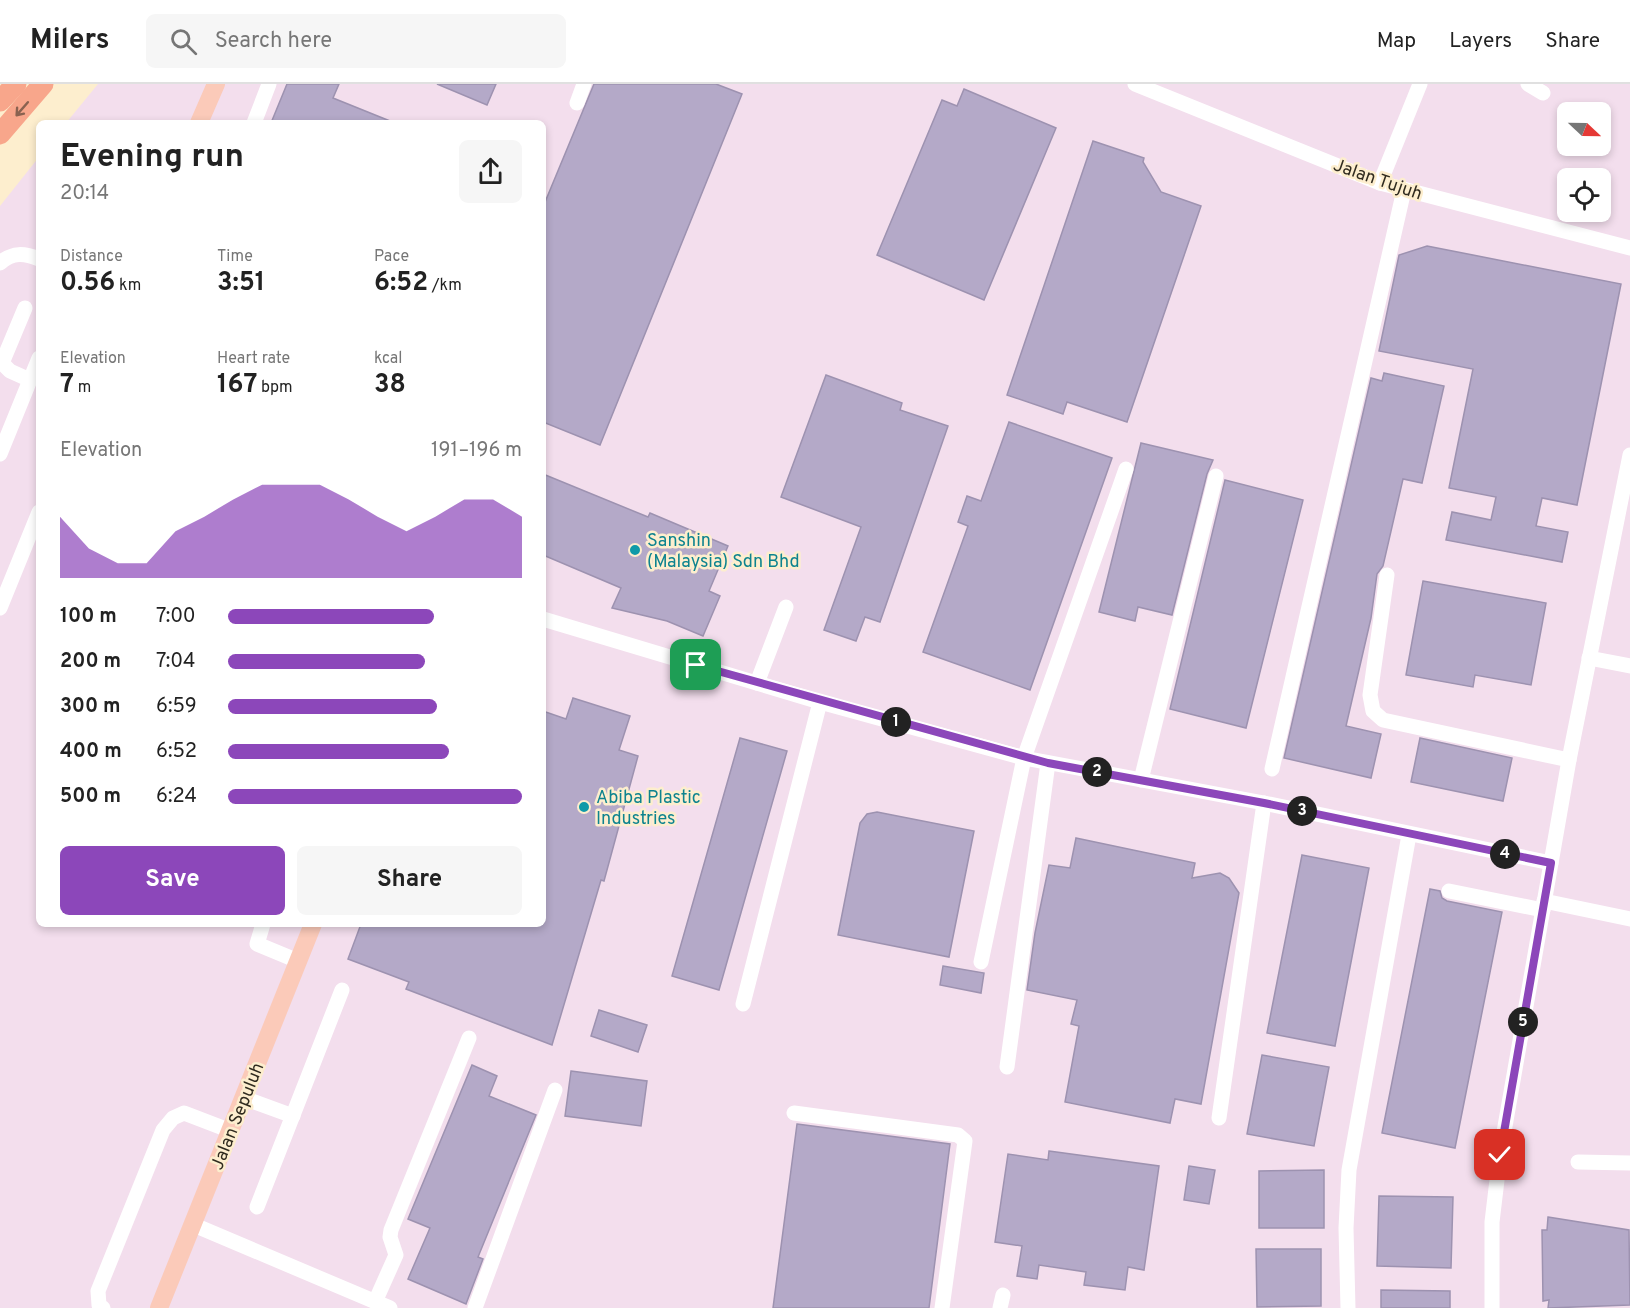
<!DOCTYPE html>
<html lang="en">
<head>
<meta charset="utf-8">
<style>
	:root { --surface:#fff; --page:#f6f6f6; --text:#222; --muted:#767676; --line:#e0e0e0; --accent:#8c47ba }
	body { margin:0; font-family:Overpass,sans-serif; background:var(--page); color:var(--text); height:100vh; display:flex; flex-direction:column; font-size:22px; white-space:nowrap }
	* { box-sizing:border-box; margin:0 }
	p { font-size:20px; color:var(--muted) }
	.icon { flex:none; width:33px; height:33px; fill:none; stroke:currentColor; stroke-width:2; stroke-linecap:round; stroke-linejoin:round }
	.map { position:relative; flex:1; overflow:hidden }
	.drawer { position:absolute; left:36px; top:36px; width:510px; height:807px; display:flex; flex-direction:column; background:var(--surface); border-radius:9px; box-shadow:0 3px 9px #0003 }
	.drawer>* { flex:none }
	.needle { width:39px; rotate:112deg }
	.controls { position:absolute; left:1557px; top:18px; display:grid; gap:12px }
	.controls a { display:grid; place-items:center; width:54px; height:54px; border-radius:9px; background:var(--surface); box-shadow:0 3px 9px #0003; font-size:30px }
	.pin { position:absolute; display:grid; place-items:center; width:51px; height:51px; color:#fff; margin:-26px; border-radius:12px; box-shadow:0 3px 9px #0006 }
	.km { position:absolute; width:30px; height:30px; margin:-15px; border-radius:50%; background:#222; color:#fff; font-size:16px; line-height:30px; text-align:center }
	.round { display:grid; place-items:center; flex:none; width:63px; height:63px; border-radius:9px; background:var(--page) }
	.head { display:flex; align-items:center; justify-content:space-between; height:102px; padding:0 24px }
	h1 { font-size:33px; font-weight:700; line-height:45px }
	.stats { display:grid; grid-template-columns:repeat(3,1fr); gap:9px; height:102px; padding:6px 24px }
	.stats div { display:grid; align-content:center }
	.stats b { font-size:26px; font-weight:700 }
	.stats small { font-size:16px; font-weight:400 }
	.stats p { font-size:16px }
	.chart { height:168px; padding:12px 24px }
	.chart p { display:flex; justify-content:space-between }
	.chart svg { width:100%; height:108px; margin-top:6px; fill:var(--accent); opacity:.7 }
	.cta { display:flex; gap:12px; margin-top:auto; padding:12px 24px }
	.cta a { flex:1; height:69px; border-radius:9px; background:var(--accent); color:#fff; font-size:24px; font-weight:700; line-height:69px; text-align:center }
	.cta a+a { background:var(--page); color:var(--text) }
	ul { padding:0 24px; list-style:none; font-size:20px }
	li { display:grid; grid-template-columns:96px 72px 1fr; align-items:center; height:45px }
	li i { height:15px; border-radius:8px; background:var(--accent) }
	header { display:flex; align-items:center; gap:36px; box-sizing:border-box; height:84px; padding:0 30px; background:var(--surface); border-bottom:2px solid var(--line) }
	header strong { font-size:28px }
	nav { display:flex; gap:33px; margin-inline-start:auto; font-size:21px }
	.search { width:420px; height:54px; background:var(--page); display:flex; align-items:center; gap:15px; box-sizing:border-box; padding:0 21px; border-radius:9px; color:var(--muted); font-size:22px }
	.map>svg:first-child { display:block }
	.industrial { fill:#f3deed; fill-rule:evenodd }
	.building { fill:#b4a9c8; stroke:#9d92b0; stroke-width:1.5 }
	.lines { fill:none; stroke-linecap:round; stroke-linejoin:round }
	.minor { stroke:#fff; stroke-width:15 }
	.major { stroke:#fbcab9; stroke-width:18 }
	.highway { stroke:#f8a68b; stroke-width:21 }
	.oneway { stroke:#8a6250 }
	.route-casing { stroke:#fff; stroke-width:12 }
	.route { stroke:#8c47ba; stroke-width:8 }
	.culture-dot { fill:#0f9aa8; stroke:#fdeece; stroke-width:2 }
	.labels { text-anchor:middle; stroke-width:5; stroke-linejoin:round; paint-order:stroke }
	.street-label { font-size:18px; fill:#302b1f; stroke:#fdeece }
	.culture-label { font-size:18px; fill:#0d838f; stroke:#fdeece; text-anchor:start }
</style>
</head>
<body>
<header>
<strong>Milers</strong>
<div class="search"><svg class="icon" aria-label="search" viewBox="0 0 24 24"><circle cx="10" cy="10" r="6"/><path d="M15 15l6 6"/></svg>Search here</div>
<nav><a>Map</a><a>Layers</a><a>Share</a></nav>
</header>
<div class="map">
<svg width="1630" height="1224" viewBox="0 0 1630 1224">
	<rect width="100%" height="100%" fill="#fdeece"/>
	<path class="industrial" d="M98,0H1630V1224H0V122L39,73V840H543V39H66ZM1568,28H1600V62H1568ZM1568,94H1600V128H1568Z"/>
	<g class="building">
		<path d="M287,0H339L333,14L395,39H271Z"/>
		<path d="M437,0H496L487,21Z"/>
		<path d="M594,0H716L742,10L600,361L543,338V123Z"/>
		<path d="M964,5L1056,44L984,216L877,171L942,16L957,22Z"/>
		<path d="M1093,57L1144,74L1143,78L1161,108L1201,122L1127,338L1067,318L1063,330L1007,311Z"/>
		<path d="M1427,162L1621,200L1577,421L1542,414L1536,442L1568,448L1562,478L1446,456L1452,428L1491,436L1496,413L1449,404L1473,285L1379,267L1399,171Z"/>
		<path d="M1384,289L1444,302L1422,399L1403,395L1383,482L1377,490L1371,534L1346,642L1381,650L1371,694L1284,674L1371,294L1382,297Z"/>
		<path d="M826,291L902,319L900,326L948,342L880,538L865,533L856,557L824,546L861,443L781,413Z"/>
		<path d="M1009,338L1112,374L1030,606L923,568L968,442L958,438L967,412L981,417Z"/>
		<path d="M1141,359L1213,376L1207,390L1172,531L1138,523L1135,537L1099,528Z"/>
		<path d="M543,390L648,433L650,429L728,462L709,507L720,512L703,552L667,537L612,524L621,504L543,471Z"/>
		<path d="M1225,396L1303,416L1246,644L1170,625Z"/>
		<path d="M1423,497L1546,519L1531,601L1475,591L1473,603L1406,591Z"/>
		<path d="M573,614L630,632L619,666L638,672L604,797L601,796L552,961L406,905L409,898L348,875L361,840H543V627L566,635Z"/>
		<path d="M740,654L787,667L719,906L672,892Z"/>
		<path d="M1420,654L1512,674L1503,717L1411,698Z"/>
		<path d="M877,728L974,747L949,873L838,851L860,739L867,730Z"/>
		<path d="M1076,754L1195,779L1192,794L1220,789L1229,794L1239,809L1201,1020L1175,1015L1170,1039L1065,1018L1079,942L1071,940L1077,916L1027,906L1035,849L1049,781L1070,784Z"/>
		<path d="M1302,771L1369,784L1335,962L1267,949Z"/>
		<path d="M1430,805L1440,807L1442,814L1447,817L1502,828L1455,1064L1382,1049Z"/>
		<path d="M943,882L984,889L981,909L940,901Z"/>
		<path d="M599,926L647,941L638,968L591,952Z"/>
		<path d="M1262,971L1329,983L1314,1062L1247,1050Z"/>
		<path d="M472,981L497,992L489,1012L536,1031L478,1173L483,1175L466,1220L408,1195L430,1144L408,1135Z"/>
		<path d="M571,987L647,997L641,1042L565,1032Z"/>
		<path d="M797,1040L950,1060L929,1224H773Z"/>
		<path d="M1049,1067L1159,1082L1144,1186L1128,1183L1125,1206L1084,1201L1086,1188L1039,1181L1037,1195L1017,1192L1022,1162L995,1158L1008,1070L1048,1076Z"/>
		<path d="M1189,1082L1215,1086L1209,1120L1184,1116Z"/>
		<path d="M1324,1086V1144H1259V1087Z"/>
		<path d="M1379,1112L1453,1113L1451,1184L1377,1182Z"/>
		<path d="M1548,1133L1629,1146L1630,1221L1548,1224L1549,1216L1543,1217L1542,1146H1547Z"/>
		<path d="M1256,1165H1321V1222L1257,1223Z"/>
		<path d="M1381,1206L1450,1207V1224H1381Z"/>
	</g>
	<g class="lines">
		<g class="minor">
			<path d="M1135,0L1380,99L1630,164"/>
			<path d="M1528,0L1543,9"/>
			<path d="M577,19L584,0"/>
			<path d="M254,39L269,0"/>
			<path d="M1380,99L1420,0"/>
			<path d="M0,179C13,168 24,169 39,175"/>
			<path d="M25,224L2,279L10,287L30,296"/>
			<path d="M0,370L39,274"/>
			<path d="M1387,491L1370,611L1373,627L1383,636L1569,676"/>
			<path d="M0,524L39,428"/>
			<path d="M543,535L820,618L1024,674L1264,719L1551,779"/>
			<path d="M1589,574L1630,582"/>
			<path d="M757,599L786,523"/>
			<path d="M1272,685L1404,106"/>
			<path d="M1141,696L1216,392"/>
			<path d="M1449,807L1543,826"/>
			<path d="M1544,817L1630,835"/>
			<path d="M263,840L257,860L298,877"/>
			<path d="M981,878L1024,674L1126,385"/>
			<path d="M743,920L820,618"/>
			<path d="M1007,983L1048,679"/>
			<path d="M244,1014L293,1032"/>
			<path d="M794,1029L958,1051L965,1057L942,1224"/>
			<path d="M1219,1034L1264,719"/>
			<path d="M1578,1078L1630,1079"/>
			<path d="M257,1123L342,906"/>
			<path d="M194,1141L390,1224"/>
			<path d="M375,1218L396,1171L390,1153L391,1146L469,954"/>
			<path d="M103,1224L99,1221L98,1207L163,1046L173,1034L184,1029L231,1047"/>
			<path d="M475,1224L555,1006"/>
			<path d="M1000,1224L1003,1211"/>
			<path d="M1348,1224L1346,1144L1349,1086L1409,751"/>
			<path d="M1492,1224V1138L1500,1071L1569,676L1630,371"/>
		</g>
		<g class="major">
			<path d="M199,39L216,0"/>
			<path d="M159,1224L313,840"/>
		</g>
		<g class="highway">
			<path d="M0,17L16,0"/>
			<path d="M0,50L43,0"/>
		</g>
	</g>
	<defs><path id="oneway-shaft" d="M-6 0H5M1.5-3L5.5 0L1.5 3" fill="none" stroke-width="1.6" stroke-linecap="round" stroke-linejoin="round" transform="scale(1.5)"/></defs>
	<use class="oneway" href="#oneway-shaft" transform="translate(22 25) rotate(131)"/>
	<g class="lines">
		<g class="route-casing">
			<path id="route" d="M696,581L1048,679L1264,719L1551,779L1500,1071"/>
		</g>
		<use href="#route" class="route"/>
	</g>
	<g class="culture-dot">
		<circle cx="635" cy="466" r="6"/>
		<circle cx="584" cy="723" r="6"/>
	</g>
	<g class="labels">
		<g class="street-label">
			<text transform="translate(1378 95) rotate(19)" y="6">Jalan Tujuh</text>
			<text transform="translate(237 1032) rotate(-68)" y="6">Jalan Sepuluh</text>
		</g>
		<g class="culture-label">
			<text x="647" y="462">Sanshin<tspan x="647" dy="21">(Malaysia) Sdn Bhd</tspan></text>
			<text x="596" y="719">Abiba Plastic<tspan x="596" dy="21">Industries</tspan></text>
		</g>
	</g>
</svg>
<div class="controls">
<a><svg class="needle" viewBox="-14 -14 28 28"><path d="M0-13l5 13h-10z" fill="#e53935"/><path d="M0 13l5-13h-10z" fill="#767676"/></svg></a>
<a><svg class="icon" aria-label="locate" viewBox="0 0 24 24"><circle cx="12" cy="12" r="6"/><path d="M12 2v4M12 18v4M2 12h4M18 12h4"/></svg></a>
</div>
<div class="pin" style="left:696px;top:581px;background:#1e9e55"><svg class="icon" aria-label="arrive" viewBox="0 0 24 24"><path d="M6 21V4h12l-3 4 3 4H6"/></svg></div>
<div class="pin" style="left:1500px;top:1071px;background:#d93025"><svg class="icon" aria-label="check" viewBox="0 0 24 24"><path d="M5 12l5 5 9-10"/></svg></div>
<b class="km" style="left:896px;top:638px">1</b>
<b class="km" style="left:1097px;top:688px">2</b>
<b class="km" style="left:1302px;top:727px">3</b>
<b class="km" style="left:1505px;top:770px">4</b>
<b class="km" style="left:1523px;top:938px">5</b>
<section class="drawer">
<div class="head"><div><h1>Evening run</h1><p>20:14</p></div><a class="round"><svg class="icon" aria-label="share" viewBox="0 0 24 24"><path d="M12 15V3M7 8l5-5 5 5M5 13v7h14v-7"/></svg></a></div>
<div class="stats">
<div><p>Distance</p><b>0.56<small> km</small></b></div>
<div><p>Time</p><b>3:51</b></div>
<div><p>Pace</p><b>6:52<small> /km</small></b></div>
</div>
<div class="stats">
<div><p>Elevation</p><b>7<small> m</small></b></div>
<div><p>Heart rate</p><b>167<small> bpm</small></b></div>
<div><p>kcal</p><b>38</b></div>
</div>
<div class="chart"><p><span>Elevation</span>191–196 m</p>
<svg viewBox="0 0 160 44" preserveAspectRatio="none"><path d="M0 44V19L10 32L20 38L30 38L40 25L50 19L60 12L70 6L80 6L90 6L100 12L110 19L120 25L130 19L140 12L150 12L160 19V44z"/></svg>
</div>
<ul>
<li><b>100 m</b>7:00<i style="width:70%"></i></li>
<li><b>200 m</b>7:04<i style="width:67%"></i></li>
<li><b>300 m</b>6:59<i style="width:71%"></i></li>
<li><b>400 m</b>6:52<i style="width:75%"></i></li>
<li><b>500 m</b>6:24<i style="width:100%"></i></li>
</ul>
<div class="cta"><a>Save</a><a>Share</a></div>
</section>
</div>
</body>
</html>
